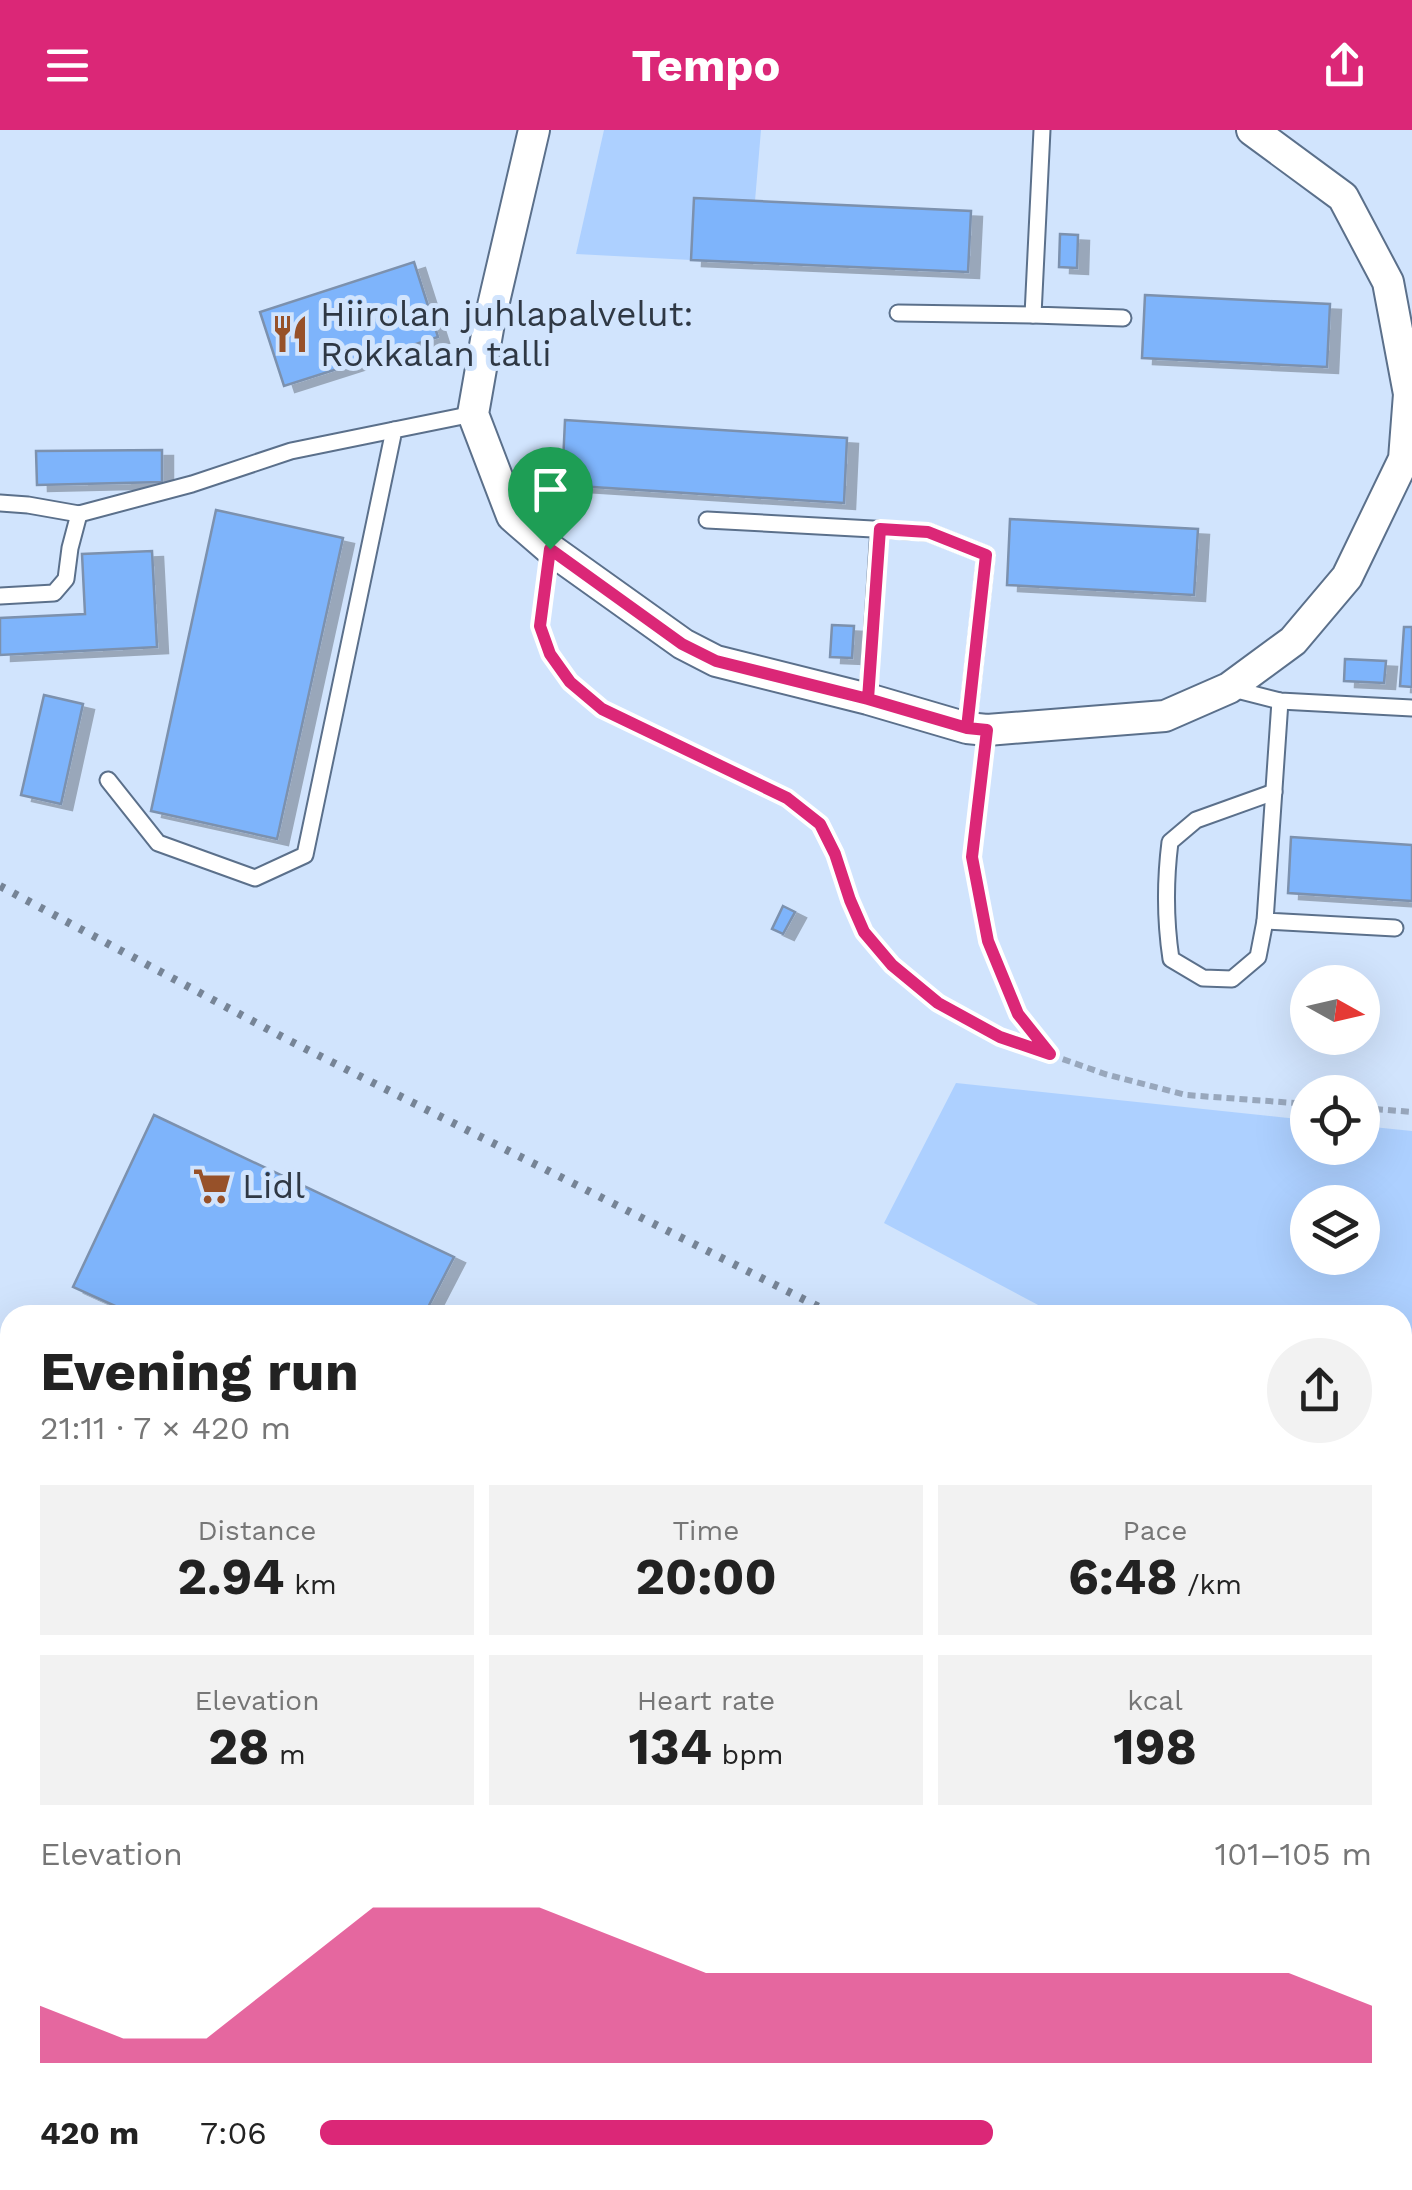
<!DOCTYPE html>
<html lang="en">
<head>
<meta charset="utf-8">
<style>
	:root { --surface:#fff; --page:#f2f2f2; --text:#222; --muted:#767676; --accent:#db2777 }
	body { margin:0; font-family:"Work Sans",sans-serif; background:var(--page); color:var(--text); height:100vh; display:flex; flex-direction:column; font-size:38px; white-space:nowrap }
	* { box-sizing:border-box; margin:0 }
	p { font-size:32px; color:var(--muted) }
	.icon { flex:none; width:55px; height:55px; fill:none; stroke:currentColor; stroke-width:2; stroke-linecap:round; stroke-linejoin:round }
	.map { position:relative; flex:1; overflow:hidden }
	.panel { position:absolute; left:0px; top:1175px; width:1412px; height:885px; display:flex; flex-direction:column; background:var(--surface); border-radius:30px 30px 0 0; box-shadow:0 10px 40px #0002 }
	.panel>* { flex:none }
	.needle { width:65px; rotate:98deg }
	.buttons { position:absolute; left:1290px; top:835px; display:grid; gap:20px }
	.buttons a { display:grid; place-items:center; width:90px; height:90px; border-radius:50%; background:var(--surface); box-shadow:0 10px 40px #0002; font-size:50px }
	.pin { position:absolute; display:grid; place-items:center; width:85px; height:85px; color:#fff; margin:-102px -42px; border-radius:50% 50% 50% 0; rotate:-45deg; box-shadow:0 0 10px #0007 }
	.pin .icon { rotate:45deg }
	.round { display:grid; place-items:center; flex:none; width:105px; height:105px; border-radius:52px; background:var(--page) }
	.head { display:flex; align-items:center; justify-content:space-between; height:170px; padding:0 40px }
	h1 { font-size:55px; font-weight:700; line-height:75px }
	.figures { display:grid; grid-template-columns:repeat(3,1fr); gap:15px; height:170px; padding:10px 40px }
	.figures div { display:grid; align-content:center; border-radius:0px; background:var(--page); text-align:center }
	.figures b { font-size:50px; font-weight:700 }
	.figures small { font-size:28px; font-weight:400 }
	.figures p { font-size:28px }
	.chart { height:280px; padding:20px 40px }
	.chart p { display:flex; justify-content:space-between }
	.chart svg { width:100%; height:180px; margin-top:10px; fill:var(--accent); opacity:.7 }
	ul { padding:0 40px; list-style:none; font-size:32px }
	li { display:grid; grid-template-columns:160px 120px 1fr; align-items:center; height:75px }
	li i { height:25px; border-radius:12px; background:var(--accent) }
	header { display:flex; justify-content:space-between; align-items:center; height:130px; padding:0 40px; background:var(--accent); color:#fff; font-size:45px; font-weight:700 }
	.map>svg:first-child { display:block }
	.green { fill:#add0ff; fill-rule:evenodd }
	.building { fill:#7eb4fb; stroke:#7c91ae; stroke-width:2.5; filter:url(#shadow) }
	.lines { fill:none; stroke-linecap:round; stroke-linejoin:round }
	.lane-casing { stroke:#5b708b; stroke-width:19 }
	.street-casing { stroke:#5b708b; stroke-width:34 }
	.path { stroke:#98a7bc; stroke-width:6; stroke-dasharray:8 5; stroke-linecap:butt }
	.lane { stroke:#fff; stroke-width:15 }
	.street { stroke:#fff; stroke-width:30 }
	.rail { stroke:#768496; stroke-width:8; stroke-dasharray:5 10; stroke-linecap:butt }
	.route-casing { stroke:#fff; stroke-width:20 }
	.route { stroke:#db2777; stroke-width:12 }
	.labels { text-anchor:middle; stroke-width:10; stroke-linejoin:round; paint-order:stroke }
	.poi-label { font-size:35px; fill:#2f3844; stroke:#d1e4fd; text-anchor:start }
</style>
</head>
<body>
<header><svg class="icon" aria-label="menu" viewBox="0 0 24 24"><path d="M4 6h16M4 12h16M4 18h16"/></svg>Tempo<svg class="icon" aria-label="share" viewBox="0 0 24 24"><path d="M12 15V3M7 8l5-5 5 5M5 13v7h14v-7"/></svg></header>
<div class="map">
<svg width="1412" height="2060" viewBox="0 0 1412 2060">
	<defs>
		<filter id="shadow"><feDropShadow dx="11" dy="6" stdDeviation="0" flood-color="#0004"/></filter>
	</defs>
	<rect width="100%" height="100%" fill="#d1e4fd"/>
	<g class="green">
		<path d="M604,0H761L755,71L694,68L691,130L576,124Z"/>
		<path d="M956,953L1307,990L1308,1018H1362L1363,996L1412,1001V1374L1403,1369L1402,1185H1057L884,1093ZM1308,1072H1362V1128H1308Z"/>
		<path d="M1402,1514L1412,1519V1840L1402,1842Z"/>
		<rect x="94" y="2050" width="305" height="10"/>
	</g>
	<g class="building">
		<path d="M694,68L971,81L968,142L691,130Z"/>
		<path d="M1060,104L1078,105L1077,138L1059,137Z"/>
		<path d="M414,132L438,207L284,256L260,182Z"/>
		<path d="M1145,165L1330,174L1327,237L1142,228Z"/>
		<path d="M565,290L847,308L844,373L562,355Z"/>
		<path d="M162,320V352L37,355L36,321Z"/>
		<path d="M216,380L343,408L277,709L151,681Z"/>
		<path d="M1010,389L1198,399L1194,465L1007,455Z"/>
		<path d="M152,421L157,517L0,525V488L85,484L82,424Z"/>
		<path d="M832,495L854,496L852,528L830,527Z"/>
		<path d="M1404,497H1412V557L1400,556Z"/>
		<path d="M1345,529L1386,531L1384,553L1344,551Z"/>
		<path d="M44,565L83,574L61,674L21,665Z"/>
		<path d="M1291,707L1412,715V771L1288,763Z"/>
		<path d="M783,776L795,782L783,804L772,799Z"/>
		<path d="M154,985L454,1127L424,1185H135L73,1157Z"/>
		<path d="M9,1509L10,1592L0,1599V1515Z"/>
		<path d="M1307,2050H1357L1355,2060H1305Z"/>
		<path d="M647,2051L693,2060H646Z"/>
	</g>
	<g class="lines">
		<g class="lane-casing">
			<g id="lane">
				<path d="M1042,0L1033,185L1123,188"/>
				<path d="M898,183L1033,185"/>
				<path d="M0,373L28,375L79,384L192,354L291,321L394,300"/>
				<path d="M707,390L928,402L986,425L967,598"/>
				<path d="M0,466L54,463L66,449L70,418L79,384"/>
				<path d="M1229,558L1280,571L1412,578"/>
				<path d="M868,569L879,399"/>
				<path d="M1280,571L1265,791L1395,798"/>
				<path d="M108,650L158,713L255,748L305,725L394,300L473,284"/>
				<path d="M1265,791L1258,827L1232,849L1203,848L1171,829C1165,789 1165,752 1170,712L1196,690L1274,662"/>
			</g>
		</g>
		<g class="street-casing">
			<g id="street">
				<path d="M534,0L489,193L473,284L512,386L550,419L683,514L716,531L868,569L967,598L987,600L1165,586L1229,558L1293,511L1347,447L1404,329L1409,264L1388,152L1343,67L1252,0"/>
				<path d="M0,1983H10"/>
				<path d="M541,2050L542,2060"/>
				<path d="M929,2050L984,2060"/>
			</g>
		</g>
		<g class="path">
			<path d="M546,453L540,496L550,524L570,552L602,579L787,668L820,693L835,724L850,770L865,803L892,835L938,873L1000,907L1105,944L1186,965L1308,974"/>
			<path d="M984,631L972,727L988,811L1018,884L1050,924"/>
			<path d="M1362,978L1412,982"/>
			<path d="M0,1263L10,1268"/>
			<path d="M0,1311L10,1294"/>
			<path d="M1402,1772L1412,1773"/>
			<path d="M828,2050L882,2060"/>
		</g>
		<use href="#lane" class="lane"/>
		<use href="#street" class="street"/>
		<g class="rail">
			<path d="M0,756L288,910L835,1185"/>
			<path d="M1402,1470L1412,1474"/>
		</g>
	</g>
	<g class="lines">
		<g class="route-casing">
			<path id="route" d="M550,419L682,514L716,531L868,569L967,598L986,425L928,402L880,399L868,569L967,598L987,600L972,727L988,811L1018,884L1050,924L1000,907L938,873L892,835L864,802L850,770L835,724L820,694L787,668L602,579L570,552L550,524L540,496L550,419"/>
		</g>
		<use href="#route" class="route"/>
	</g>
	<defs>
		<g id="restaurant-bare" transform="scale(3)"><path d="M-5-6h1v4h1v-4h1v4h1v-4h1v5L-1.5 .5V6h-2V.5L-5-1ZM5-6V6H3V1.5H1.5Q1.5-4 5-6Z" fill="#975129" stroke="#d1e4fd" stroke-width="2.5" paint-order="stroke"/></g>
		<g id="supermarket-bare" transform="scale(3)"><path d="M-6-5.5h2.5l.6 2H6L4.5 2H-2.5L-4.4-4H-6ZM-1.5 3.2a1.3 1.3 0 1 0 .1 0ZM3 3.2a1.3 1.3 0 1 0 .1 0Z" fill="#975129" stroke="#d1e4fd" stroke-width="2.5" paint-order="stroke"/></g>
	</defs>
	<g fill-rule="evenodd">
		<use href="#restaurant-bare" x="290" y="204"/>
		<use href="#supermarket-bare" x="212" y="1056"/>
	</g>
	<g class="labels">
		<g class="poi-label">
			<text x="320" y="196">Hiirolan juhlapalvelut:<tspan x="320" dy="40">Rokkalan talli</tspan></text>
			<text x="242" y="1068">Lidl</text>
		</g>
	</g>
</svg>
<div class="buttons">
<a><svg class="needle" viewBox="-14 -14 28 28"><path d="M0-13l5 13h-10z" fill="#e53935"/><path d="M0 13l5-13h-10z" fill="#767676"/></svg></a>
<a><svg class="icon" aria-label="locate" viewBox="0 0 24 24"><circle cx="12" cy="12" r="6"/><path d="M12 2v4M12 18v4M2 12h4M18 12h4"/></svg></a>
<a><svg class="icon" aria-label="layers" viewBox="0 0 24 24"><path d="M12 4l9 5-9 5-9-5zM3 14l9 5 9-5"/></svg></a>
</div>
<div class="pin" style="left:550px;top:419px;background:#1e9e55"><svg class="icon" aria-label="arrive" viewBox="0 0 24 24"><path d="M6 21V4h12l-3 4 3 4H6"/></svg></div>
<section class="panel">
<div class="head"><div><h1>Evening run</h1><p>21:11 · 7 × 420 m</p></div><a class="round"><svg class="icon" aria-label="share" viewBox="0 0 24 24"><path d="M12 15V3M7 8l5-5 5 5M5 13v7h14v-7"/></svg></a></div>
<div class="figures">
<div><p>Distance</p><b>2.94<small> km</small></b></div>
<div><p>Time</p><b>20:00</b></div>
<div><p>Pace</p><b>6:48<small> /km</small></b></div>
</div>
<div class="figures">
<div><p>Elevation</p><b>28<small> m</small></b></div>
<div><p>Heart rate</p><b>134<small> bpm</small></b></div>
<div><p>kcal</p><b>198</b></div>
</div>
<div class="chart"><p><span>Elevation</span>101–105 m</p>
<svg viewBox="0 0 160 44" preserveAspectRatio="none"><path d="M0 44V30L10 38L20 38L30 22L40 6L50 6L60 6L70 14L80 22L90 22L100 22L110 22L120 22L130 22L140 22L150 22L160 30V44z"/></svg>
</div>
<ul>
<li><b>420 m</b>7:06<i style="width:64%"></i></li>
</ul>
</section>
</div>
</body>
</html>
